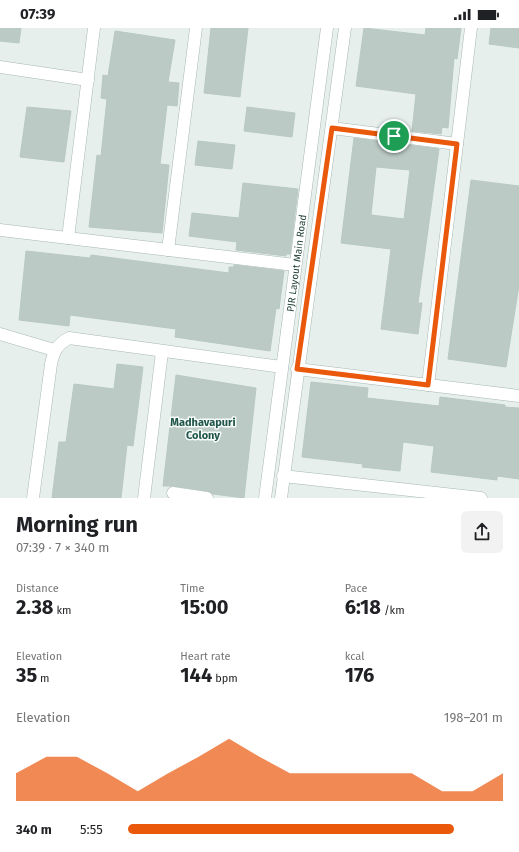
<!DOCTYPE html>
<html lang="en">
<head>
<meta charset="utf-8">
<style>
	:root { --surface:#fff; --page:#f2f2f2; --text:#202124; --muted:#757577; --accent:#ea580c }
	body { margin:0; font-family:"Fira Sans",sans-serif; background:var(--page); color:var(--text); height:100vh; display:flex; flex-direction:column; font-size:15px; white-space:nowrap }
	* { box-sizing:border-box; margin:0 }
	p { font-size:13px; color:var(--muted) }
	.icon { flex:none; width:22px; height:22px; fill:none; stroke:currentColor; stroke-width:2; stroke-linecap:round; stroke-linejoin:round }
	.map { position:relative; height:470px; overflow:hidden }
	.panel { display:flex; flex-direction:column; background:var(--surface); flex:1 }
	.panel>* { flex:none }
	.pin { position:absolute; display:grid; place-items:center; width:34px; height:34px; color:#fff; margin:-17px; border:2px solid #fff; border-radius:50%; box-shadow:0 1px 4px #0007 }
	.round { display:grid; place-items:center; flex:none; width:42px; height:42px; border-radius:6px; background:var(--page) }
	.summary { display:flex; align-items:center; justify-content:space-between; height:68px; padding:0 16px }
	h1 { font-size:22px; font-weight:700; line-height:30px }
	.figures { display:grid; grid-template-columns:repeat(3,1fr); gap:6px; height:68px; padding:4px 16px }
	.figures div { display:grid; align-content:center }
	.figures b { font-size:20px; font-weight:700 }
	.figures small { font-size:11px; font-weight:400 }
	.figures p { font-size:11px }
	.chart { height:112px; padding:8px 16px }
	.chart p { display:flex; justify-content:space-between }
	.chart svg { width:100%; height:72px; margin-top:4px; fill:var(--accent); opacity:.7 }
	ul { padding:0 16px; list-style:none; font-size:13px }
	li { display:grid; grid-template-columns:64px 48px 1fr; align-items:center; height:30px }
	li i { height:10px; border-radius:5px; background:var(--accent) }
	.status { display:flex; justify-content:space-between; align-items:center; height:28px; padding:0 20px; background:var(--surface); direction:ltr }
	.status svg { height:11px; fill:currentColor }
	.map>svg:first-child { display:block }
	.building { fill:#bbcac4; stroke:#b8c9c2; fill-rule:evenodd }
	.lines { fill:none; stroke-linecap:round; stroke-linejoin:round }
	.minor-casing { stroke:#a8b8b2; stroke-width:13 }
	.minor { stroke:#fff; stroke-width:12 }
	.route-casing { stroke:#fff; stroke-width:8 }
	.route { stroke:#ea580c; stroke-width:5 }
	.labels { text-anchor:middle; stroke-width:3; stroke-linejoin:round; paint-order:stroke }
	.street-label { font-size:10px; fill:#24423a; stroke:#f7fbf9 }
	.neighbourhood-label { font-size:11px; font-weight:bold; fill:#1f5548; stroke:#f7fbf9 }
</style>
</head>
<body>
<div class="status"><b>07:39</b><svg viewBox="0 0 49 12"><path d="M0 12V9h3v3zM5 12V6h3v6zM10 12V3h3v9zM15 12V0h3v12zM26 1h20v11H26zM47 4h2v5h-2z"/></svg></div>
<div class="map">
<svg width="519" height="470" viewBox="0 0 519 470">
	<rect width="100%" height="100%" fill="#e6efeb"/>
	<g class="building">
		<path d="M0,0H21L19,15L0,13Z"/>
		<path d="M211,0H248L240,69L204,65Z"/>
		<path d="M364,0L425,7L426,0H461L457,31L454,30L448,100L442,99L441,106L412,103L416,66L356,58Z"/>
		<path d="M491,0H519V20L489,16Z"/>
		<path d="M115,3L175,12L168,54L179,55L177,78L167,77L160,136L169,137L162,205L89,199L97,127L101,128L107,71L101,70L103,47L108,48Z"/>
		<path d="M27,79L71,83L64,134L20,129Z"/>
		<path d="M247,79L295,85L292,109L244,103Z"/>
		<path d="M354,110L439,121L418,275H422L418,306L381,301L391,221L341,215ZM376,139L410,142L404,191L371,187Z"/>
		<path d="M198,113L235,117L232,141L195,137Z"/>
		<path d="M471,152L519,158V257L506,339L448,331Z"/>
		<path d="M243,155L298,161L290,226H286V228L236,222L237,214L189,208L192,185L239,190Z"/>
		<path d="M26,223L90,230L91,227L229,245V239H234V237L284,243L279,281L276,280L270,323L175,309L176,301L70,287L69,298L19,292Z"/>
		<path d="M117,336L143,339L133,418L127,417L121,470H52L59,414H66L74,356L114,361Z"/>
		<path d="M176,347L256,360L244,470L213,466L208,463L174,458H163Z"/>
		<path d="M311,354L368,360L367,370L439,378L440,369L505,377V379L519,380V451L497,448V452L431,444L434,418L403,414L400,443L362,439L363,436L302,429Z"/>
	</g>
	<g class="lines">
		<g class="minor-casing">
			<g id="minor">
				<path d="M0,39L88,52"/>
				<path d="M332,100L457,116"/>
				<path d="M0,202L295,237"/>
				<path d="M68,210L94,0"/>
				<path d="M168,222L196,0"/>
				<path d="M0,306L54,322"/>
				<path d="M297,341L519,368"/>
				<path d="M428,357L471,0"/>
				<path d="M283,448L481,470"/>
				<path d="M173,465L207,470"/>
				<path d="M33,470L51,336C54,322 57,317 69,310L282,339"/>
				<path d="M144,470L162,324"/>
				<path id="s1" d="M265,470L327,0"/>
				<path d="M281,470L345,0"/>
			</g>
		</g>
		<use href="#minor" class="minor"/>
	</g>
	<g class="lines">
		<g class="route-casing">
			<path id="route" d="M332,100L457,116L428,357L297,341Z"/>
		</g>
		<use href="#route" class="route"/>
	</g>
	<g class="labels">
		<g class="street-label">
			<text dy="4" stroke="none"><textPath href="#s1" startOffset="237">PJR Layout Main Road</textPath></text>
		</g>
		<g class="neighbourhood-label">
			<text x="203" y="398">Madhavapuri<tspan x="203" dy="13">Colony</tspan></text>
		</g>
	</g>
</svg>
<div class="pin" style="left:394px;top:108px;background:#1e9e55"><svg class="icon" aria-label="arrive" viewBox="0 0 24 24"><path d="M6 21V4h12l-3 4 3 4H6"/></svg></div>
</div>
<section class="panel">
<div class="summary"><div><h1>Morning run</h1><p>07:39 · 7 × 340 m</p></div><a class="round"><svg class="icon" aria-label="share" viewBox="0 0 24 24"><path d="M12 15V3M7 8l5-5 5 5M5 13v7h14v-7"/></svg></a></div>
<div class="figures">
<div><p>Distance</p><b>2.38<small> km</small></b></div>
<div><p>Time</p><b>15:00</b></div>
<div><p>Pace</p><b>6:18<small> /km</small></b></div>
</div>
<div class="figures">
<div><p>Elevation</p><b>35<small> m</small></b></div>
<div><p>Heart rate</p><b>144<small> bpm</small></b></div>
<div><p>kcal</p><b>176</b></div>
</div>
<div class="chart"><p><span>Elevation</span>198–201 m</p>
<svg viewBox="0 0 160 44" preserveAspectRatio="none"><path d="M0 44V27L10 17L20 17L30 27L40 38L50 27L60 17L70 6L80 17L90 27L100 27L110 27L120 27L130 27L140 38L150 38L160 27V44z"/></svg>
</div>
<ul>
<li><b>340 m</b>5:55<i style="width:87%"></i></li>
</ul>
</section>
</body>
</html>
